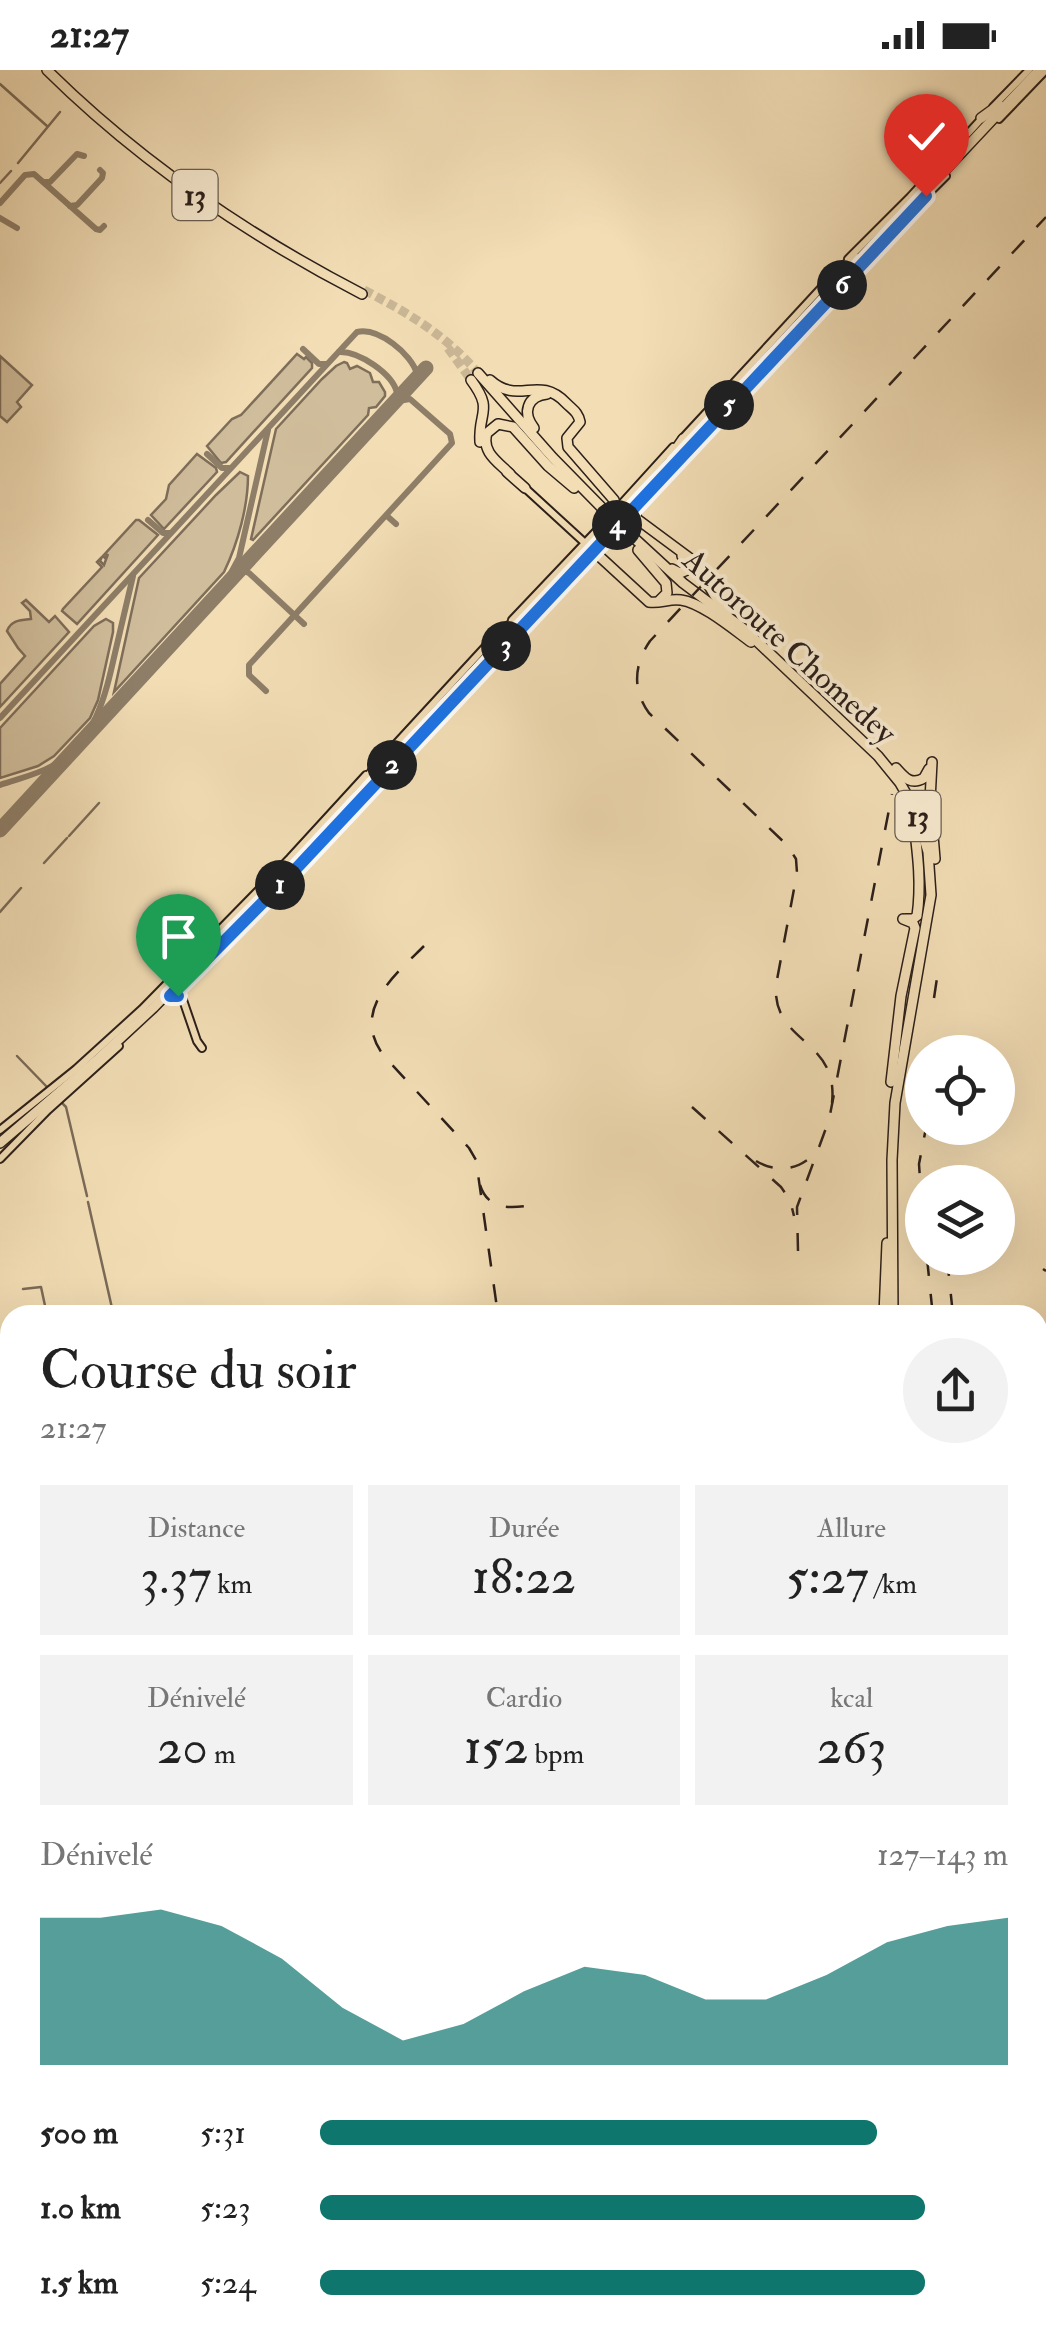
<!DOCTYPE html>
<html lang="fr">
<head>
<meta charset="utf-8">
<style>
	:root { --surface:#fff; --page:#f2f2f2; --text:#222; --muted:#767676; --accent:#0f766e }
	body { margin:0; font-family:"IM FELL Double Pica",serif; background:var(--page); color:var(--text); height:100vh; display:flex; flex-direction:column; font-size:38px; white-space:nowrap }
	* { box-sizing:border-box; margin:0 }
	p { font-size:32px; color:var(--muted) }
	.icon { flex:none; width:55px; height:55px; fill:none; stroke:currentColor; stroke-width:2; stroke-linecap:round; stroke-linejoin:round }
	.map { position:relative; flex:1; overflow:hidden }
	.side { position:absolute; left:0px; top:1235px; width:1048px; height:1038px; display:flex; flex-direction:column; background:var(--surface); border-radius:30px 30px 0 0; box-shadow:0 10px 40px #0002 }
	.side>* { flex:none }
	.controls { position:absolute; left:905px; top:965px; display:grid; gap:20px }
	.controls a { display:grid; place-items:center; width:110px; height:110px; border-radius:50%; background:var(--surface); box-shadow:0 10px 40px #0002; font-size:50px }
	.pin { position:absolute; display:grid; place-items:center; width:85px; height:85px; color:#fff; margin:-102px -42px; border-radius:50% 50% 50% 0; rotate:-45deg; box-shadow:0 0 10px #0007 }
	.pin .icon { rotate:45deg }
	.km { position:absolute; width:50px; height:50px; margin:-25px; border-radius:50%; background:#222; color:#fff; font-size:28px; line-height:50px; text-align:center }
	.round { display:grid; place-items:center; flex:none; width:105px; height:105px; border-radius:52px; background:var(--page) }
	.overview { display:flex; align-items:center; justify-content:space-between; height:170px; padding:0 40px }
	h1 { font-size:55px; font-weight:600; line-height:75px }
	.figures { display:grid; grid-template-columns:repeat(3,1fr); gap:15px; height:170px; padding:10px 40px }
	.figures div { display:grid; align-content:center; border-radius:0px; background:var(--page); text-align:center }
	.figures b { font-size:50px; font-weight:600 }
	.figures small { font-size:28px; font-weight:400 }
	.figures p { font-size:28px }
	.chart { height:280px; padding:20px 40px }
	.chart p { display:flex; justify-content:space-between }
	.chart svg { width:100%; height:180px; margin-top:10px; fill:var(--accent); opacity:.7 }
	ul { padding:0 40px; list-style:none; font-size:32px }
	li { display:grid; grid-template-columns:160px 120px 1fr; align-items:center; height:75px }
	li i { height:25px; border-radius:12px; background:var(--accent) }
	.status { display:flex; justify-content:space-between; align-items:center; height:70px; padding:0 50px; background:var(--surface); direction:ltr }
	.status svg { height:28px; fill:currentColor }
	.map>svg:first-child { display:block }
	.green { fill:#d0bd9b; stroke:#7e6e5a; stroke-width:2.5 }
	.water { fill:#ae9c80; stroke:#7a6a57; stroke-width:2.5 }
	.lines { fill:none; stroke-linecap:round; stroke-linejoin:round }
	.stream { stroke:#7a6a57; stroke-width:2.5 }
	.taxiway { stroke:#8e7e68; stroke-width:6 }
	.runway { stroke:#8e7e68; stroke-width:15 }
	.highway-tunnel { stroke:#cab796; stroke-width:9; stroke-dasharray:9 4.5; stroke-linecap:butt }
	.major-casing { stroke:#2b1f1a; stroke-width:10 }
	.highway-casing { stroke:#2b1f1a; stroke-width:12 }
	.major { stroke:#f2ddb5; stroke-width:6 }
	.highway { stroke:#f2ddb5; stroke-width:9 }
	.rail { stroke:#2b1f1a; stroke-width:2.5; stroke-dasharray:18 18; stroke-linecap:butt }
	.major-bridge-casing { stroke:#2b1f1a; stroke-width:10; stroke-linecap:butt }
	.highway-bridge-casing { stroke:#2b1f1a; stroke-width:12; stroke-linecap:butt }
	.major-bridge { stroke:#f2ddb5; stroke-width:6 }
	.highway-bridge { stroke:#f2ddb5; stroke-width:9 }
	.route-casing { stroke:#fff; stroke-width:20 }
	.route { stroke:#1a73e8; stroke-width:12 }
	.labels { text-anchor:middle; stroke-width:8; stroke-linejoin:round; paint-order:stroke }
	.shield { fill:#f7e9cf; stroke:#685c50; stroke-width:2.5 }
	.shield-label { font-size:30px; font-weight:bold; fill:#2b1f1a }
	.street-label { font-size:32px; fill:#2b1f1a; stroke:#f7e9cf }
</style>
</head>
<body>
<div class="status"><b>21:27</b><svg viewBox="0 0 49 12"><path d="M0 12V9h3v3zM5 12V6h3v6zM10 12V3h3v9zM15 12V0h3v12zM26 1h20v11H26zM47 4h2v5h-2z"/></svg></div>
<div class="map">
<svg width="1046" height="2272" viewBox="0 0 1046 2272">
	<rect width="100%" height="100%" fill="#f2ddb5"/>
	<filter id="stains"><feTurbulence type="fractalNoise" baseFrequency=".002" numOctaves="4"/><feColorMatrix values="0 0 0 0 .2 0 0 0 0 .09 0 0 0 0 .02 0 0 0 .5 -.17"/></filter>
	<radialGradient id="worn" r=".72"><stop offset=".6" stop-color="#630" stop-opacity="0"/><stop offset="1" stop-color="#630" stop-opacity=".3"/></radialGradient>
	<g class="green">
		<path d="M297,284L304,289L306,287L312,293V298L226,392L221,393L207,376L232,349L241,345Z"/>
		<path d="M0,286L32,315L17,332L21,337L7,352L0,346Z"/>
		<path d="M344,292L347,293L350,299L357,296L370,303L373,312H379L385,322V326L376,337L369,338L368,345L253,470L251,469L276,359L322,309L336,296Z"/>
		<path d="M197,384L216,398L217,402L164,459L151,445L166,429L169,415Z"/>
		<path d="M240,402L248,406C248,436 238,473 224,502L114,622L139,508L216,425Z"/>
		<path d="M136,450H139L158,465L77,554L62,541L63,539L102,497L97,492L102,487L100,491L104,495L108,484L105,488L103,486Z"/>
		<path d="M26,530L49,552L55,546L69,562L0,637V614L25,586L18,578L7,561C11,550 21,550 31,549L30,541L22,533Z"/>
		<path d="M106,549L113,553V562L98,630L90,648L54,686L38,696L0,708V658L94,556Z"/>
	</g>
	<path class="water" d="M0,1791L10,1798V2262H1038V2041L1046,2044V2272H0Z"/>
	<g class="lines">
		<g class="stream">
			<path d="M0,14L47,56"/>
			<path d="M18,93L60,42"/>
			<path d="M0,113L11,101"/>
			<path d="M69,766L99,733"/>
			<path d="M44,793L67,768"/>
			<path d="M0,842L21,818"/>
			<path d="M17,986L47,1017"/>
			<path d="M62,1033L66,1037L87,1126"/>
			<path d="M88,1132L112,1238"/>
			<path d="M23,1219L41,1217L47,1245"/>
			<path d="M113,1244V1245"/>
		</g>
		<g class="taxiway">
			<path d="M44,112H50L77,84L84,86"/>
			<path d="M0,133L25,105L34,104L96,159L100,160L104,156"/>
			<path d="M70,136L77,135L102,108L103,103L100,100"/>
			<path d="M0,148L17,158"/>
			<path d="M303,279L319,294H326"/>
			<path d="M339,282C359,281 393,304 397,323L392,334"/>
			<path d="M207,384L222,398H230"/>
			<path d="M387,446L396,454"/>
			<path d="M148,450L163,463H170"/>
			<path d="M236,504L243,501L249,503L304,554"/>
			<path d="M201,543L225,514L239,488L268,360"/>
			<path d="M266,621L249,605V595L452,373L450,364L410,329L398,331L378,351"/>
			<path d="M0,648L357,262C378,257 412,284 417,304L406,320"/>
			<path d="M0,715C17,709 36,705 52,696C95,671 105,628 115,583C121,557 127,532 133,506"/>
		</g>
		<path class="runway" d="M0,760L426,298"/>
		<g class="highway-tunnel">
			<path d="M364,220C408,243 446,265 478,303"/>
			<path d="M448,278L471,310"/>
		</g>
		<g class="major-casing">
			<g id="major">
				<path d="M993,37L1029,0"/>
				<path d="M999,49L1046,0"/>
				<path d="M923,129L946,106"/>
				<path d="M848,189L910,127L984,46"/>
				<path d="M845,213L867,189"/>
				<path d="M682,369L836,202"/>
				<path d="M525,418L585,473"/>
				<path d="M636,435L672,397"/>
				<path d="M614,442L673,377"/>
				<path d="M512,550L604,453"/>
				<path d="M382,689L499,562"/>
				<path d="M202,893L296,798L541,536"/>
				<path d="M170,925L178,926L183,930L197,971L202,978"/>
				<path d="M0,1060L76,999L142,939L290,788L366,705"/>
				<path d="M0,1089L48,1040L119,976"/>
				<path d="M0,1423L10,1426"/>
				<path d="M1038,1784L1046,1788"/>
			</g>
		</g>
		<g class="highway-casing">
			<g id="highway">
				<path d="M47,0C140,92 246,164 362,224"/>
				<path d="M981,48L999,35"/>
				<path d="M835,203L855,188"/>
				<path d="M478,303L553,388L609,445L683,513L744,559L878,686L900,713L916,741L928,782L931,825L895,1033L892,1090L893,1245"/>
				<path d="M471,310C494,341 478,341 480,372"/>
				<path d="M490,310C519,336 538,304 566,333C573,340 578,342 580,352L567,368L568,377L614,430L616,439"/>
				<path d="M534,358C522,343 527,326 547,324"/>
				<path d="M671,386L683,369"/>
				<path d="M507,402L525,418"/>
				<path d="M510,404C498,392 481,382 487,363L498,354L513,357L548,396L574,418"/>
				<path d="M633,438L637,449L695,492L715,526L728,541"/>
				<path d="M618,448L1039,0"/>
				<path d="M638,480L666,513L667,523L660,530"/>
				<path d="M590,483L599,486L649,532C660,534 670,528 681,530C702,533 733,559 751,572"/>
				<path d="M672,499L680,503L687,500L689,492L682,486"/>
				<path d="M498,564L516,551"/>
				<path d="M932,692L930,730L935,789"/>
				<path d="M896,698C904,707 911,716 924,708L929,699"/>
				<path d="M366,711L382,688"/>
				<path d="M906,849H913L917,846C922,812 917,779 913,746"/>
				<path d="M891,1012L901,926L915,858L913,853L903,849"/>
				<path d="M0,1073L97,990L153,938L302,784L609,458"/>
				<path d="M884,1245L887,1173"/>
				<path d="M0,1353L10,1354"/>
				<path d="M0,1364H10"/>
				<path d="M1038,1377L1046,1378"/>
				<path d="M1038,1385L1046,1386"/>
				<path d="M1038,1395H1046"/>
			</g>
		</g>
		<use href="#major" class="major"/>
		<use href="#highway" class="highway"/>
		<g class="rail">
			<path d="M424,876C394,906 350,941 384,986L469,1078L476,1090L498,1245"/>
			<path d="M934,928L937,908"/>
			<path d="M832,1033C839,968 772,974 776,915L797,803L796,789L788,776L649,643C632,620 634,594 650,571L1046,147"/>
			<path d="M692,1037L781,1117L790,1130L794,1146"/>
			<path d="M756,1091C778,1104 801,1100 818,1080"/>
			<path d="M480,1115C489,1143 515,1138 539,1134"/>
			<path d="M922,1139L919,1094L926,1058"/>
			<path d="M798,1181L797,1137L829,1050L892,724"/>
			<path d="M927,1188L932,1237"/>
			<path d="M947,1188L953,1245"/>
			<path d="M1043,1199L1046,1201"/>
			<path d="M1038,1319L1046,1317"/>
			<path d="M0,1345L10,1346"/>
			<path d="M1038,1370L1046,1371"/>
		</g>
		<g class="major-bridge-casing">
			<path id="major-bridge" d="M611,460L621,450"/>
		</g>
		<g class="highway-bridge-casing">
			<path id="highway-bridge" d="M607,456L616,446"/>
		</g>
		<use href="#major-bridge" class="major-bridge"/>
		<use href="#highway-bridge" class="highway-bridge"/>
	</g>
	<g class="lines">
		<g class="route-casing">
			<path id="route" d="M178,926H170L293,802L926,126"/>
		</g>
		<use href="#route" class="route"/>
	</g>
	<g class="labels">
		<g class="shield">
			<rect x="172.5" y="100" width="45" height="50" rx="8"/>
			<rect x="895.5" y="721" width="45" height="50" rx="8"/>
		</g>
		<g class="shield-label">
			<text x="195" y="135">13</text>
			<text x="918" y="756">13</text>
		</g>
		<g class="street-label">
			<text transform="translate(790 576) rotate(42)" y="11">Autoroute Chomedey</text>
		</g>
	</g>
	<rect width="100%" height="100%" filter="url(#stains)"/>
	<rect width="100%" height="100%" fill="url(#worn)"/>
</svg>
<div class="controls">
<a><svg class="icon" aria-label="locate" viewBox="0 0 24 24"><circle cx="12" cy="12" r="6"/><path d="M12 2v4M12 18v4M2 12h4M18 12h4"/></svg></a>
<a><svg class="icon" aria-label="layers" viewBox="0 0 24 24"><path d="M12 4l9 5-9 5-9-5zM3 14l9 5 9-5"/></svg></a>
</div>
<div class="pin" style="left:178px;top:926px;background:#1e9e55"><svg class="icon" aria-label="arrive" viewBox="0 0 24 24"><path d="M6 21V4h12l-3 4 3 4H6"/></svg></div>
<div class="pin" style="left:926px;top:126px;background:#d93025"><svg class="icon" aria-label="check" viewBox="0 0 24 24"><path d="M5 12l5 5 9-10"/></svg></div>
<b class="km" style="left:280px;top:815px">1</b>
<b class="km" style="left:392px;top:695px">2</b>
<b class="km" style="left:506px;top:576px">3</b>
<b class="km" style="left:617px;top:455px">4</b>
<b class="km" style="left:729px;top:335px">5</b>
<b class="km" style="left:842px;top:215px">6</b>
<section class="side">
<div class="overview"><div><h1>Course du soir</h1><p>21:27</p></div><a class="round"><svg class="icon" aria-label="share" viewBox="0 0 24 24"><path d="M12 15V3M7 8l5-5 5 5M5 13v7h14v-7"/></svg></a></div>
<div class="figures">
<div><p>Distance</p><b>3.37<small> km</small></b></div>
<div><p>Durée</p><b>18:22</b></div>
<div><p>Allure</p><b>5:27<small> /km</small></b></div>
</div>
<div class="figures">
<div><p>Dénivelé</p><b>20<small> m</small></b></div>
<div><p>Cardio</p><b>152<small> bpm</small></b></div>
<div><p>kcal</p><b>263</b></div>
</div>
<div class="chart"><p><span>Dénivelé</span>127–143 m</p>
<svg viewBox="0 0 160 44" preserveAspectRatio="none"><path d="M0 44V8L10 8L20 6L30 10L40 18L50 30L60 38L70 34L80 26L90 20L100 22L110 28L120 28L130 22L140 14L150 10L160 8V44z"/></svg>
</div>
<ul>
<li><b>500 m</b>5:31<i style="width:81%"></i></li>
<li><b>1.0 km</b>5:23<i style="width:88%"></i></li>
<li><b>1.5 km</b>5:24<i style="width:88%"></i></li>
</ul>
</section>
</div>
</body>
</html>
